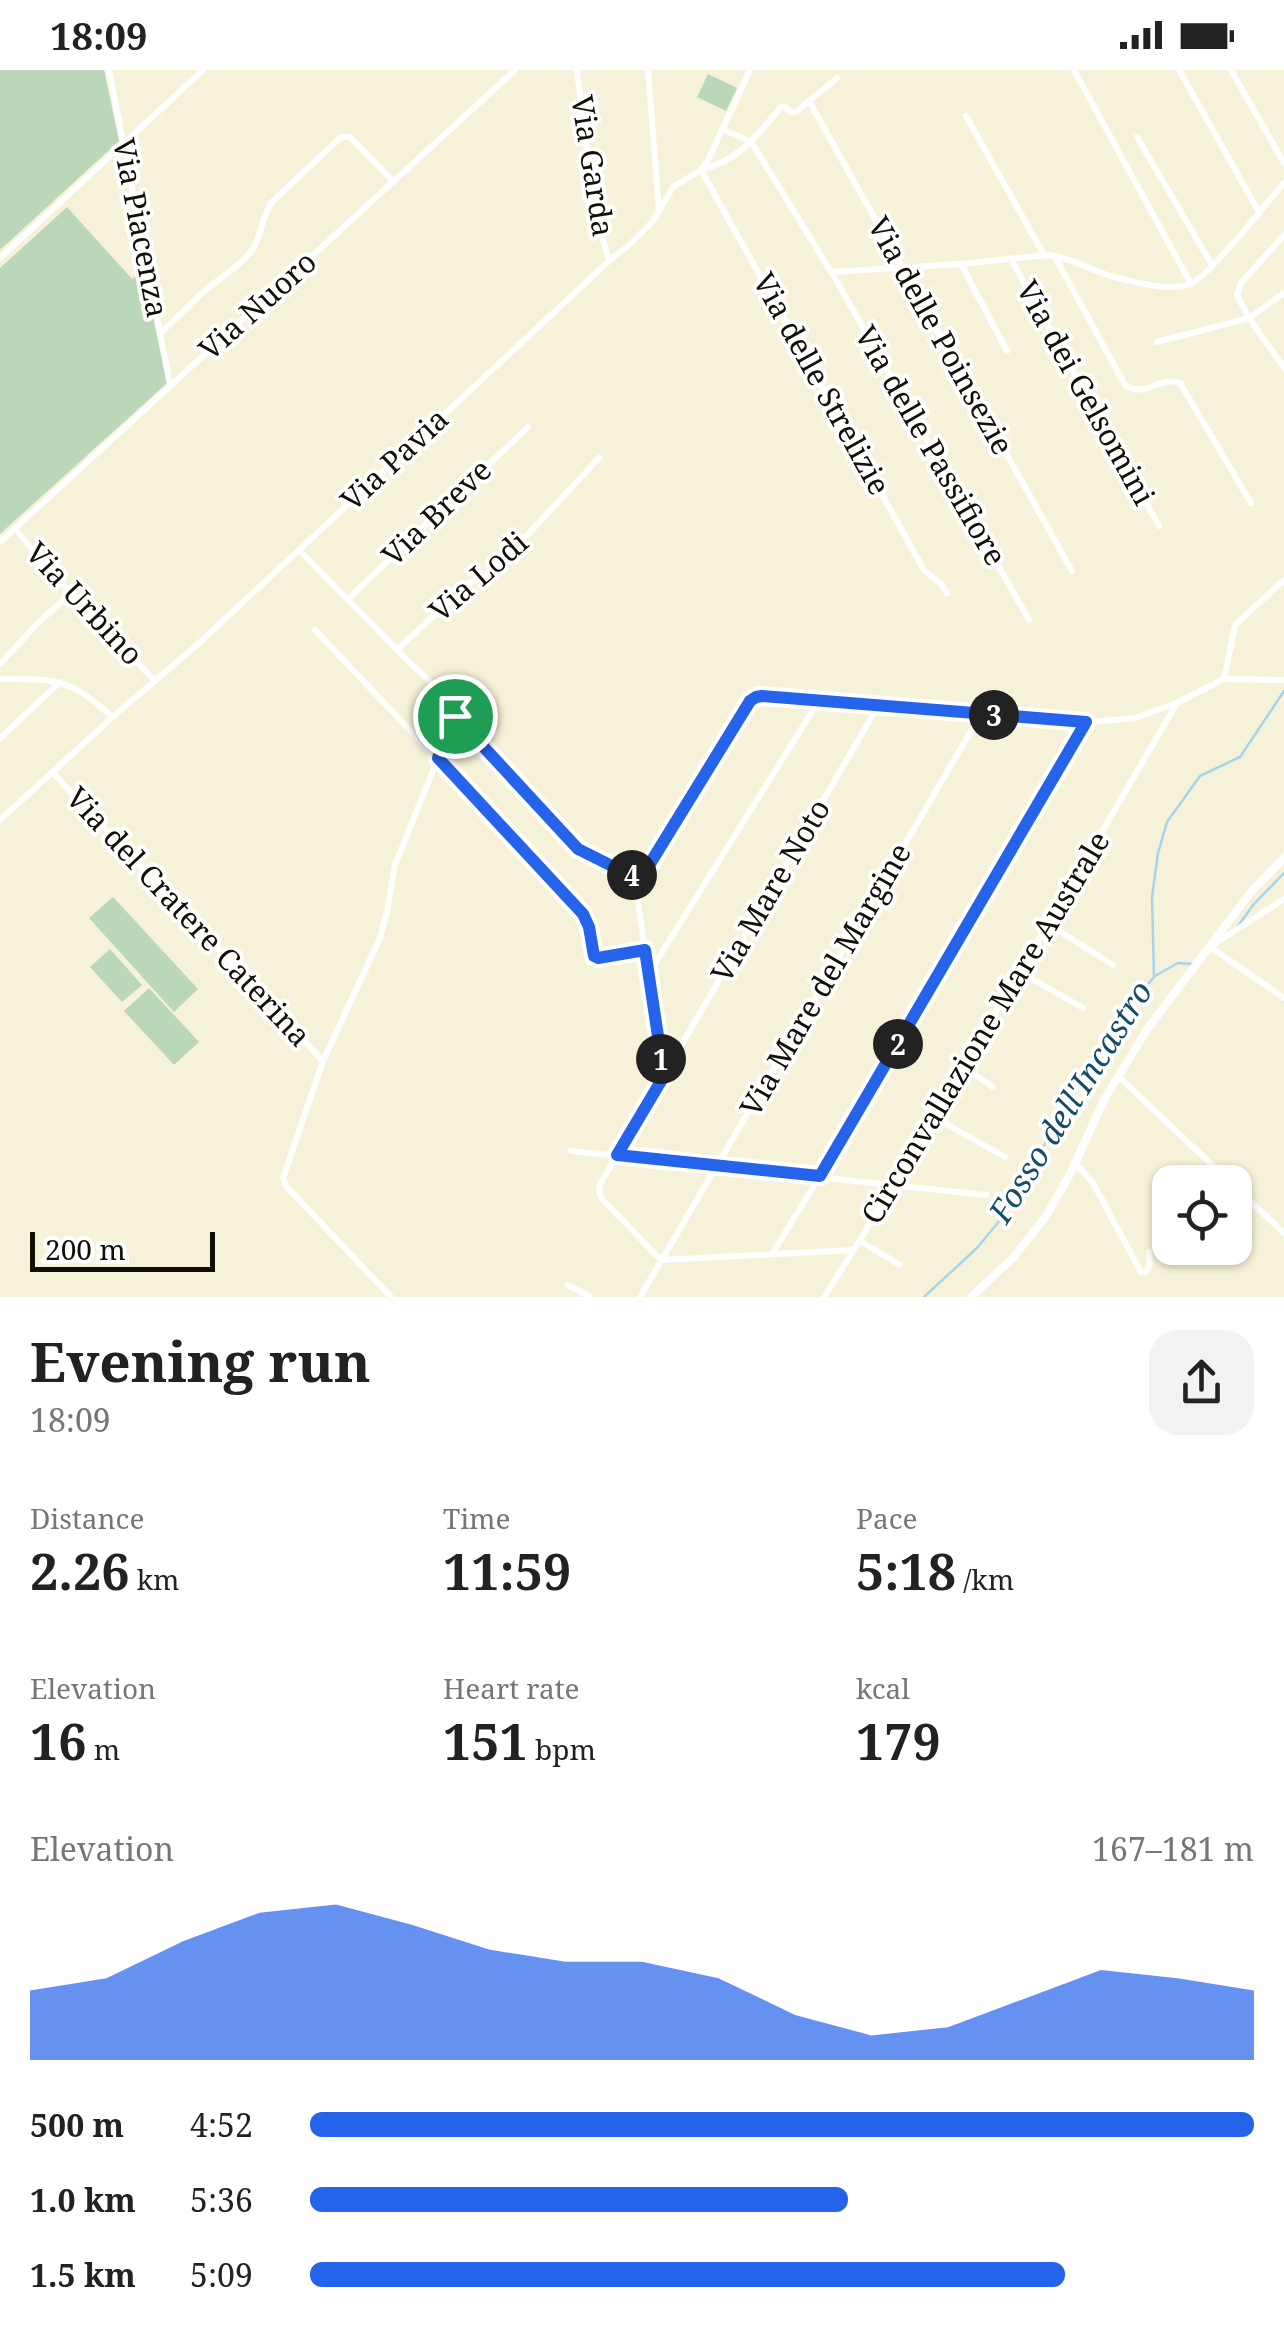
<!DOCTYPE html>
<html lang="en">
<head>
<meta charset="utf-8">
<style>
	:root { --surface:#fff; --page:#f2f2f2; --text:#222; --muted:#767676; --accent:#2563eb }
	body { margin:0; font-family:"Noto Serif",serif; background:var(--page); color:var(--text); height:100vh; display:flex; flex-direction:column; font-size:38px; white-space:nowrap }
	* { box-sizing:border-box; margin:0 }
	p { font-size:32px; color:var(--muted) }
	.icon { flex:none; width:55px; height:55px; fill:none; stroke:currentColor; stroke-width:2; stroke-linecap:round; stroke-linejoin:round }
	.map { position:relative; height:1227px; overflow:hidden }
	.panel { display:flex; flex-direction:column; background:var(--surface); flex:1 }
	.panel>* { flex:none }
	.fabs { position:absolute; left:1152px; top:1095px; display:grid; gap:20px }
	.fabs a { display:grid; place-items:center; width:100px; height:100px; border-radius:20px; background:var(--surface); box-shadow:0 2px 8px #0004; font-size:50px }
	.scale { position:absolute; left:30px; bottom:25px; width:185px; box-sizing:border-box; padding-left:10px; border:5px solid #111008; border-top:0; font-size:28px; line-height:35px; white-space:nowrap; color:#111008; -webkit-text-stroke:8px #fefefe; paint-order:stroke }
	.pin { position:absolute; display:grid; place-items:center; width:85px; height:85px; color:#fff; margin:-42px; border:5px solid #fff; border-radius:50%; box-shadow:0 2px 10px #0007 }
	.km { position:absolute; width:50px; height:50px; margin:-25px; border-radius:50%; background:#222; color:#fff; font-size:28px; line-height:50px; text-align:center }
	.round { display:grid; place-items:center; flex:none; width:105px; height:105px; border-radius:30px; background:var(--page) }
	.overview { display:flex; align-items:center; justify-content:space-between; height:170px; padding:0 30px }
	h1 { font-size:55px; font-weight:700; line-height:75px }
	.stats { display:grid; grid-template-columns:repeat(3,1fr); gap:15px; height:170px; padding:10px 30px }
	.stats div { display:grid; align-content:center }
	.stats b { font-size:50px; font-weight:700 }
	.stats small { font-size:28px; font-weight:400 }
	.stats p { font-size:28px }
	.chart { height:280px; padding:20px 30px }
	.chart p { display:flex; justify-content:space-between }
	.chart svg { width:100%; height:180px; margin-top:10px; fill:var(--accent); opacity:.7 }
	ul { padding:0 30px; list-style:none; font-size:32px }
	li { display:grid; grid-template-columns:160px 120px 1fr; align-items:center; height:75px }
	li i { height:25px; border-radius:12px; background:var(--accent) }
	.status { display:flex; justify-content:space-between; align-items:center; height:70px; padding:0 50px; background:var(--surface); direction:ltr }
	.status svg { height:28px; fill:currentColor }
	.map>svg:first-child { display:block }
	.green { fill:#bad7ba }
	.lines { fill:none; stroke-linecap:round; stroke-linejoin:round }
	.stream { stroke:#a7d4ea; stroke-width:2.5 }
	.minor { stroke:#fff; stroke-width:6 }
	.secondary { stroke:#fff; stroke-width:8 }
	.route-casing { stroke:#fff; stroke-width:20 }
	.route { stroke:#2563eb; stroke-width:12 }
	.labels { text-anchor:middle; stroke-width:8; stroke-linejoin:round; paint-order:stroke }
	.street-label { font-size:30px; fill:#111008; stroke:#fefefe }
	.water-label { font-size:32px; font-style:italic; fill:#144d65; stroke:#fefefe }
</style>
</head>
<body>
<div class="status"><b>18:09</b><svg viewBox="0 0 49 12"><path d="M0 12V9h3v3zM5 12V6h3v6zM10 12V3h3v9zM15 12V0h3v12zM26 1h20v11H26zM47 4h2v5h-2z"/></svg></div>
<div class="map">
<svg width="1284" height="1227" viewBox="0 0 1284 1227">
	<rect width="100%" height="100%" fill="#f6f2da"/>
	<g class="green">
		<path d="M0,0H104L119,71L0,180Z"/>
		<path d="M708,4L737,18L726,41L697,27Z"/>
		<path d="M67,137L132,209L143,200L167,313L0,464V198Z"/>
		<path d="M113,827L198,919L174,942L89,848Z"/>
		<path d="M110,879L142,915L122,932L90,897Z"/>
		<path d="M149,918L199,972L174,995L124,941Z"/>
	</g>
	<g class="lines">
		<g class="stream">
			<path d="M1238,856L1254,834L1284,803"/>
			<path d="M1155,906L1178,893L1193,894"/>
			<path d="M924,1227L977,1178L1000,1150L1118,950L1154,907L1152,827L1158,783L1167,752L1200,706L1240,687L1284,621"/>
		</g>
		<g class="minor">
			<path d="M109,0L170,315"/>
			<path d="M577,0L588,91L599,155L609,191"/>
			<path d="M648,0L659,141"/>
			<path d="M1074,0L1191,214"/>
			<path d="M1179,0L1259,142"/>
			<path d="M1231,0L1284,93"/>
			<path d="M809,31L1072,501"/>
			<path d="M966,46L1044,185"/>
			<path d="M724,60L751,72"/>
			<path d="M1137,67L1212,195"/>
			<path d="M752,73L831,202L961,194L1048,185C1070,187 1092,201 1114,207C1135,212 1168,222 1190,214C1208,208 1267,132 1284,113"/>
			<path d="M703,99C740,90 757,65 781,37H785L791,42H796L837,8"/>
			<path d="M701,100L924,500L942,515L947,523"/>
			<path d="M1284,165L1241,213L1237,225L1249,248L1284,298"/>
			<path d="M1055,187L1125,315C1145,329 1160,305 1180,313L1251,433"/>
			<path d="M0,188L203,0"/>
			<path d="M1011,189L1159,456"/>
			<path d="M961,194L1007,281"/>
			<path d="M832,203L1029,550"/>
			<path d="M160,263C177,249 190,233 207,219C222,206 244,194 254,177C262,162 262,146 272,132L341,67H350L394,112"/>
			<path d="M1157,272L1249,248L1284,223"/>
			<path d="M15,458L47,498L154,610"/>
			<path d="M0,472L515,0"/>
			<path d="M299,480L411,594L451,631L456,638L455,646L395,795L387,842L380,868L323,991L283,1108L286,1116L391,1227"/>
			<path d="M348,529L528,357"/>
			<path d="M315,560L582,842L589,857L595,886L598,888L645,880"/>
			<path d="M397,580L467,514L492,503L599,388"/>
			<path d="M0,594L38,553L71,523"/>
			<path d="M0,609C56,609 70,608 112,647"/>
			<path d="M1224,609L1235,555L1284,510"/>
			<path d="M1177,633L1135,648L1093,652L762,626L753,629L638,814L637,824L663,1006L600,1114L599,1122L603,1130L661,1190L854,1180L1048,854L1177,633L1224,609L1284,610"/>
			<path d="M455,646L576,777L587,785L640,810"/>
			<path d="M0,668L60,612"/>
			<path d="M53,703L323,991"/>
			<path d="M0,750L116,644L197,575L609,191L629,175L653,151L673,117L701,100L708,90L750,0"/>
			<path d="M1284,829L1210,877L1284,928"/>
			<path d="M1048,854L1113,895"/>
			<path d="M1020,902L1083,938"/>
			<path d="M649,903L818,632"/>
			<path d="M964,997L993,1017"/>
			<path d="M664,1005L878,636"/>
			<path d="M1119,1007L1230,1112"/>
			<path d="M934,1047L1005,1087"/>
			<path d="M571,1081L986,1125"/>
			<path d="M1075,1093L1093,1113L1141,1202H1146L1150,1194L1149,1182"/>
			<path d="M1235,1117L1284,1163"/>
			<path d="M860,1171L900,1195"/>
			<path d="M772,1184L820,1106L1086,652"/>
			<path d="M568,1215L590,1227"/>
			<path d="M640,1227L981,644"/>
			<path d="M824,1227L853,1181"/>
		</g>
		<path class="secondary" d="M971,1227L1013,1188L1046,1146L1070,1104L1105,1028L1148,958L1250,823L1284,788"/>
	</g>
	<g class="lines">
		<g class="route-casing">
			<path id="route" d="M762,626L1086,652L820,1106L617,1085L664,1006L645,880L598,888L594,886L589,857L583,844L438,688L455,646L578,779L640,810L750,631L756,627Z"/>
		</g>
		<use href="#route" class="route"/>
	</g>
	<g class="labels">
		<g class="street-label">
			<text transform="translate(592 96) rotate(81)" y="10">Via Garda</text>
			<text transform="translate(140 158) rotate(79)" y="10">Via Piacenza</text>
			<text transform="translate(258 236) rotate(-42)" y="10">Via Nuoro</text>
			<text transform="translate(940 266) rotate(61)" y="10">Via delle Poinsezie</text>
			<text transform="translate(821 314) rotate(61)" y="10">Via delle Strelizie</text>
			<text transform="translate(1085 323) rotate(61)" y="10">Via dei Gelsomini</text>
			<text transform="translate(930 376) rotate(60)" y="10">Via delle Passifiore</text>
			<text transform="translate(395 390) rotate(-43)" y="10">Via Pavia</text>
			<text transform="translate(437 443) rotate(-44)" y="10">Via Breve</text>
			<text transform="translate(479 507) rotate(-41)" y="10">Via Lodi</text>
			<text transform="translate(84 534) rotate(47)" y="10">Via Urbino</text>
			<text transform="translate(771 821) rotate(-60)" y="10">Via Mare Noto</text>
			<text transform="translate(188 847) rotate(47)" y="10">Via del Cratere Caterina</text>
			<text transform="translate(826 910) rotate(-60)" y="10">Via Mare del Margine</text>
			<text transform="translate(986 958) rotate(-59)" y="10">Circonvallazione Mare Australe</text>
		</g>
		<g class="water-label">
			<text transform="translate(1071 1032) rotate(-58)" y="11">Fosso dell'Incastro</text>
		</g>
	</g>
</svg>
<div class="fabs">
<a><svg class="icon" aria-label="locate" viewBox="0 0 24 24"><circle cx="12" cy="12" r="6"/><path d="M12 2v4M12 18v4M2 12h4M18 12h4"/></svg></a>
</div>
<div class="scale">200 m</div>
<div class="pin" style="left:455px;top:646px;background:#1e9e55"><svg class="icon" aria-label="arrive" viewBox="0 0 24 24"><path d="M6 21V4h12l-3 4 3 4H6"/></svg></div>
<b class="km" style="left:661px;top:989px">1</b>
<b class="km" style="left:898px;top:974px">2</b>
<b class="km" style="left:994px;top:645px">3</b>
<b class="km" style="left:632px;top:805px">4</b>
</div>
<section class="panel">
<div class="overview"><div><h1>Evening run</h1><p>18:09</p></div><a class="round"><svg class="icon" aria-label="share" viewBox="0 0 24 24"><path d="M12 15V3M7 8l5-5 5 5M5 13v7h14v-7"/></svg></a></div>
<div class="stats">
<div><p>Distance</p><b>2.26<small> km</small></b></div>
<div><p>Time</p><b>11:59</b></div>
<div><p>Pace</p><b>5:18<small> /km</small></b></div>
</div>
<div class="stats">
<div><p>Elevation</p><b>16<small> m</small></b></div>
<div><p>Heart rate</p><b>151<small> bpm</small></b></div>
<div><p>kcal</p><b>179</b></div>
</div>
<div class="chart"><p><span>Elevation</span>167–181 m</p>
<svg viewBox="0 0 160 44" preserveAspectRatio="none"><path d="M0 44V27L10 24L20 15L30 8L40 6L50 11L60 17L70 20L80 20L90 24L100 33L110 38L120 36L130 29L140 22L150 24L160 27V44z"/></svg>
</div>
<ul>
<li><b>500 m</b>4:52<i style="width:100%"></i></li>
<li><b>1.0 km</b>5:36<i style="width:57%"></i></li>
<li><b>1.5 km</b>5:09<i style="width:80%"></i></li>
</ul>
</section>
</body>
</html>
